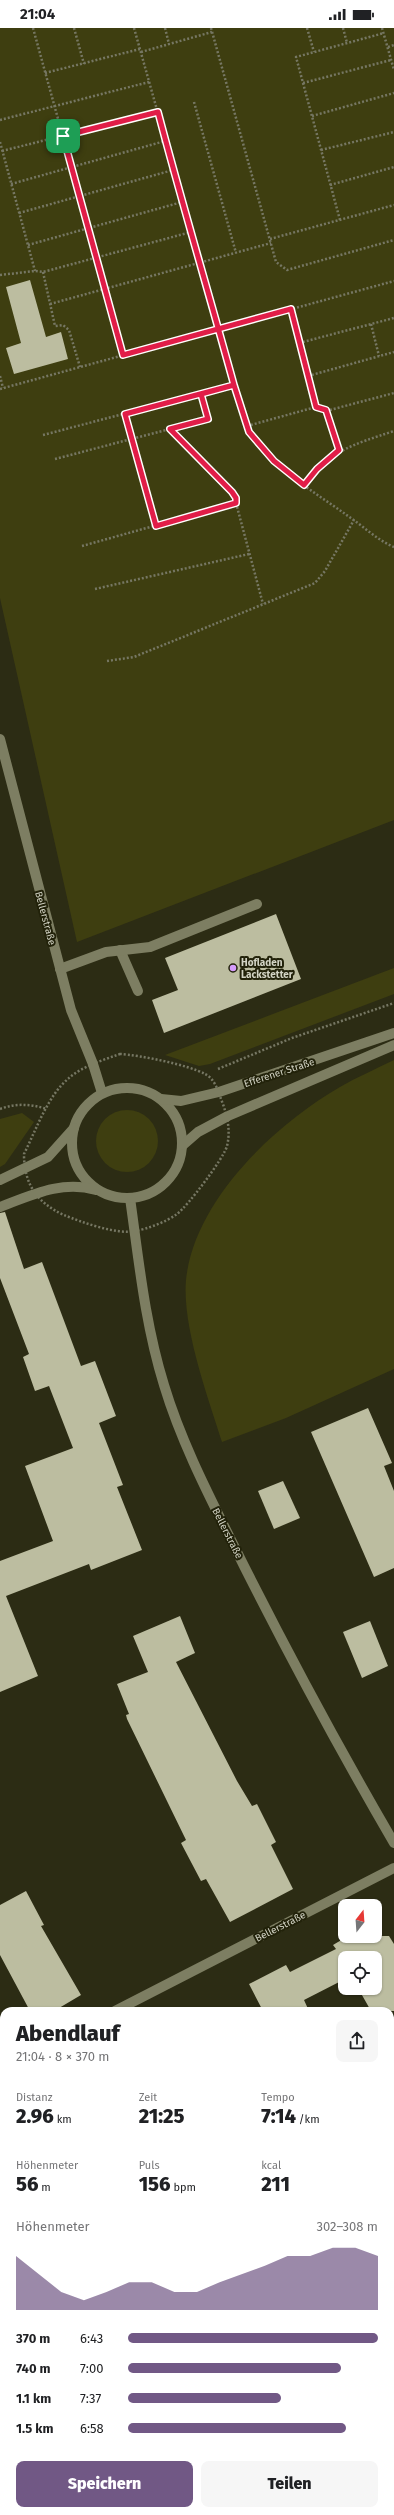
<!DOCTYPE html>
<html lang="de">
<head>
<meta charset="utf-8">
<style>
	:root { --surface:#fff; --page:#f6f6f6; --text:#202124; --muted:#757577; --accent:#715885 }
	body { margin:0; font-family:"Fira Sans",sans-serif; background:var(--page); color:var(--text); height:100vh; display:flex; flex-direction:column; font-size:15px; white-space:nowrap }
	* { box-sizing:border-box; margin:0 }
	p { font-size:13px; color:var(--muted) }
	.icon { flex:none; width:22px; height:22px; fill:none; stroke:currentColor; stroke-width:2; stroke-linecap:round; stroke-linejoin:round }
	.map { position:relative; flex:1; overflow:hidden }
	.drawer { position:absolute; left:0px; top:1979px; width:394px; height:508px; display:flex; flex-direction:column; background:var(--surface); border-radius:12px 12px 0 0; box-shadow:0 1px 3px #0004 }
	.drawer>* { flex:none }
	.needle { width:26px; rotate:17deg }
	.controls { position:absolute; left:338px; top:1871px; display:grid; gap:8px }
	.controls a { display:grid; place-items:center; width:44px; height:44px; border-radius:8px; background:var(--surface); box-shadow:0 1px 3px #0004; font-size:20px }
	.pin { position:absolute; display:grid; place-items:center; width:34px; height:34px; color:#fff; margin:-17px; border-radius:8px; box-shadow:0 2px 6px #0006 }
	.round { display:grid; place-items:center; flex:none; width:42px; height:42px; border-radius:8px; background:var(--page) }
	.headline { display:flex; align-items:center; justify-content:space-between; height:68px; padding:0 16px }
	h1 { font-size:22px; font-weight:800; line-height:30px }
	.figures { display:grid; grid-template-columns:repeat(3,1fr); gap:6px; height:68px; padding:4px 16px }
	.figures div { display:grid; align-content:center }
	.figures b { font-size:20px; font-weight:800 }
	.figures small { font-size:11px; font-weight:400 }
	.figures p { font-size:11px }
	.chart { height:112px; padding:8px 16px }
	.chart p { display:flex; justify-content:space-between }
	.chart svg { width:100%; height:72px; margin-top:4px; fill:var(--accent); opacity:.7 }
	.cta { display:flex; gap:8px; margin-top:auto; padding:8px 16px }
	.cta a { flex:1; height:46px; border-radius:8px; background:var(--accent); color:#fff; font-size:16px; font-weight:800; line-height:46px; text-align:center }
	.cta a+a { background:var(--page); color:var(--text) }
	ul { padding:0 16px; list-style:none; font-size:13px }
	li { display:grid; grid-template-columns:64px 48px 1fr; align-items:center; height:30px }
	li i { height:10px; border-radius:5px; background:var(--accent) }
	.status { display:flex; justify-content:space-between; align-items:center; height:28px; padding:0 20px; background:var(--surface); direction:ltr }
	.status svg { height:11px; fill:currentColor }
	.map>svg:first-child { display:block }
	.green { fill:#3e3e10 }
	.building { fill:#bcbda0 }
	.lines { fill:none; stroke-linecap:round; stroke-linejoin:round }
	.path { stroke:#767763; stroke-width:2.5; stroke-dasharray:2 2; stroke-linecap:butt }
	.lane { stroke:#7d7e62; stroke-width:10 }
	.street { stroke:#7d7e62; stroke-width:10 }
	.secondary { stroke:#7d7e62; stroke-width:10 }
	.route-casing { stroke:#fff; stroke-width:8 }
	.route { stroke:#e11d48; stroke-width:5 }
	.poi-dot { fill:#d59cfb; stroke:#22220a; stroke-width:1.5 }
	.labels { text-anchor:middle; stroke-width:4; stroke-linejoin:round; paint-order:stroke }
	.street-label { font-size:10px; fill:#d3d4c5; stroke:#22220a }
	.poi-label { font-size:10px; font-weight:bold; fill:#d3d4c5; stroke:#22220a; text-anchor:start }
</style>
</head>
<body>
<div class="status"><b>21:04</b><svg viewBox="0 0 49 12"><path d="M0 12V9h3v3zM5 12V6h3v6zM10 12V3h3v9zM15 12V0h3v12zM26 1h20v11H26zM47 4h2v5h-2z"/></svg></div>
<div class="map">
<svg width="394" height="2487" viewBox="0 0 394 2487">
	<rect width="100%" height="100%" fill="#2c2c14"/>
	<g class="green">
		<path d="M0,0H394V792L77,914L0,570Z"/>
		<path d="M394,940V966L210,1036L199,1038L165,1027Z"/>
		<path d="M394,1032V1341L286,1390L222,1414C208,1369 182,1299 186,1252C194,1173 274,1097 340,1059C357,1049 376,1041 394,1032Z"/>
		<circle cx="127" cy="1113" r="31"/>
		<path d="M22,1085L34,1094L5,1136L0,1139V1091Z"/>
		<path d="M4,2230V2297L0,2288V2231Z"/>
	</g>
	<g class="building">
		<path d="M30,252L46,309L61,304L68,331L14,346L6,320L21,315L6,259Z"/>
		<path d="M276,886L301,951L164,1005L152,972L178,962L165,930Z"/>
		<path d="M5,1184L24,1241L42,1234L81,1338L95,1333L116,1388L99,1395L123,1457L117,1459L142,1522L91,1542L89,1536L6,1568L38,1648L0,1664V1533L53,1513L25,1438L73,1420L49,1358L35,1363L23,1329L29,1326L0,1250V1185Z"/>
		<path d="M368,1380L392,1435L384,1438L394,1463V1540L374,1549L311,1404Z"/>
		<path d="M283,1453L300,1490L274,1501L258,1463Z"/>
		<path d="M180,1588L195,1625L176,1634L237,1753L252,1778L257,1776L276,1814L271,1817L293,1861L230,1894L206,1851L201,1853L181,1815L186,1812L127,1691L126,1687L129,1686L117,1656L148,1644L133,1608Z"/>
		<path d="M370,1593L388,1638L362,1650L343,1604Z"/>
		<path d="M26,1863L44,1897L41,1898L81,1967L54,1983H30L0,1927V1877Z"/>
		<path d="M348,1908H389L394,1916V1983H371L358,1960H375V1930H345V1951L304,1972L309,1983H263L249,1956L286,1937L290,1944L336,1921L333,1917Z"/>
	</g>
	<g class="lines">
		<g class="path">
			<path d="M33,0L123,327"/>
			<path d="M74,0L84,36"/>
			<path d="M134,0L243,388C262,435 309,460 348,488C363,498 377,512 394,519"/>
			<path d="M165,0L169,16"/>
			<path d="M211,0L276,234L287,242L394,212"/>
			<path d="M307,0L314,24"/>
			<path d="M343,0L347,15"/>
			<path d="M382,0L394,42"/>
			<path d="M388,19L394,17"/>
			<path d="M141,24L212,4"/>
			<path d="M45,45L140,21"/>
			<path d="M303,55L391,32"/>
			<path d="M194,74L236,225"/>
			<path d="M312,88L394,65"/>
			<path d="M0,92L149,54"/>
			<path d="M0,114L35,243"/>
			<path d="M321,122L394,104"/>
			<path d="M2,123L157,84"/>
			<path d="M11,156L165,113"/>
			<path d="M330,157L394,139"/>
			<path d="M19,185L173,142"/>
			<path d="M340,192L296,29L384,5"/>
			<path d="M270,211L394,177"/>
			<path d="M28,217L182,174"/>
			<path d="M43,244L55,298L63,297L69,302L80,339"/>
			<path d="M0,247L35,243L43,244L191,204"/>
			<path d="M50,276L271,215"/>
			<path d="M291,281L316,379L326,383L339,422"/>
			<path d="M371,296L379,328"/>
			<path d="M299,315L394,290"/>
			<path d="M0,348L3,360"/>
			<path d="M308,348L394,324"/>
			<path d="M0,361L394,253"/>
			<path d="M326,383L394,365"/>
			<path d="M125,386L156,498"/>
			<path d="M247,398L316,379"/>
			<path d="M43,407L234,357"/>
			<path d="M55,431L208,391L201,366"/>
			<path d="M304,457C333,421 352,417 394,403"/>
			<path d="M236,475L263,576"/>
			<path d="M82,518L236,475V470L232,464L170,401"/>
			<path d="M95,561L249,526"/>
			<path d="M107,633L134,629L315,555L325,543L354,492"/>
			<path d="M120,1026C139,1027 189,1037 205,1046C214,1050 218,1062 221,1071C227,1086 231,1102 227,1118C224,1130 187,1179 177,1186C166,1194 147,1201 135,1203C117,1207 81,1194 64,1187C37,1175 24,1156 24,1126C36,1102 48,1067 69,1050C83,1038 103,1032 120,1026Z"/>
			<path d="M218,1041L292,1010L394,975"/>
			<path d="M0,1081C16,1075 31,1076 47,1081"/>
		</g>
		<g class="lane">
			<path d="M120,922L138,963"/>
			<path d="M60,941L106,924L150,919L257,876"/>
		</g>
		<g class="street">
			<path d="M0,711L71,982L93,1036L102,1065"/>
			<path d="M130,1170C139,1234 145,1296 164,1357C183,1420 215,1479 244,1538C291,1631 341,1724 394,1815"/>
			<path d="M115,1983L394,1840"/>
			<path d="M0,1995L4,2002"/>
			<path d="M0,2207L4,2205"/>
			<path d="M0,2324H4"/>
		</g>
		<g class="secondary">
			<circle cx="127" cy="1115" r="55"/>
			<path d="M161,1071L181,1073L219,1064L394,1005"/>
			<path d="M183,1117L198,1104L228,1088L394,1017"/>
			<path d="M0,1152L48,1129L74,1100"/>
			<path d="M0,1179C32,1167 62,1152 96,1162"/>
		</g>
	</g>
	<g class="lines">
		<g class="route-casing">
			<path id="route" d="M63,108L158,84C182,175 209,266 234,357L201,366L208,391L170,401L232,464L236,470V475L156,498L125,386L234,357L249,404L274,433L304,457L317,441L339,422L326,382L316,379L291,281L123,327L63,108"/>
		</g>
		<use href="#route" class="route"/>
	</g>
	<circle class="poi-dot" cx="233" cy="940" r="4"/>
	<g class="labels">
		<g class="street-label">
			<text transform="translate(46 890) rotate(75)" y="4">Bellerstraße</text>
			<text transform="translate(279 1044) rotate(-18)" y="4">Efferener Straße</text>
			<text transform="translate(228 1505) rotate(63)" y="4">Bellerstraße</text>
			<text transform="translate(280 1898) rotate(-27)" y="4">Bellerstraße</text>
		</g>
		<g class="poi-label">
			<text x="241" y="938">Hofladen<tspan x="241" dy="12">Lackstetter</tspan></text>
		</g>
	</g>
</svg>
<div class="controls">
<a><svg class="needle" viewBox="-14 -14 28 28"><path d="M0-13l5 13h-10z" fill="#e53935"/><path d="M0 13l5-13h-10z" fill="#757577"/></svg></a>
<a><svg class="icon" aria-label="locate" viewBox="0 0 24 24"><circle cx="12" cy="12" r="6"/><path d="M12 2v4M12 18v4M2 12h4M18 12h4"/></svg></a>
</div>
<div class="pin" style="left:63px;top:108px;background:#1e9e55"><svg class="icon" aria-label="arrive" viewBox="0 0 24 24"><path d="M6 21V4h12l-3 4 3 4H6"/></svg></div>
<section class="drawer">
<div class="headline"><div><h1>Abendlauf</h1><p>21:04 · 8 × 370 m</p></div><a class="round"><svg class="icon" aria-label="share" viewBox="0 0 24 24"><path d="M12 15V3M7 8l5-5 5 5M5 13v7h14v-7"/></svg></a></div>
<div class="figures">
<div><p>Distanz</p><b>2.96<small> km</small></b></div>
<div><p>Zeit</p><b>21:25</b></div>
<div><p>Tempo</p><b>7:14<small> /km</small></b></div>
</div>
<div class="figures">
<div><p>Höhenmeter</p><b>56<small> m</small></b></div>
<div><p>Puls</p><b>156<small> bpm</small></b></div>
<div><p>kcal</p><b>211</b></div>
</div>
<div class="chart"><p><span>Höhenmeter</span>302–308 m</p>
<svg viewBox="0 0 160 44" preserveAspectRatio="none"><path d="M0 44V11L10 22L20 33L30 38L40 33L50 27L60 27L70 33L80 33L90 27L100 22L110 17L120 11L130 11L140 6L150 6L160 11V44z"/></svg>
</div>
<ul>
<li><b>370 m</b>6:43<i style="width:100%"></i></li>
<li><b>740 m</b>7:00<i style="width:85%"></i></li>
<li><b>1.1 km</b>7:37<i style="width:61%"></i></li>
<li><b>1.5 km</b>6:58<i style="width:87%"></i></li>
</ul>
<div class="cta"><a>Speichern</a><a>Teilen</a></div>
</section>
</div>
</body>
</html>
